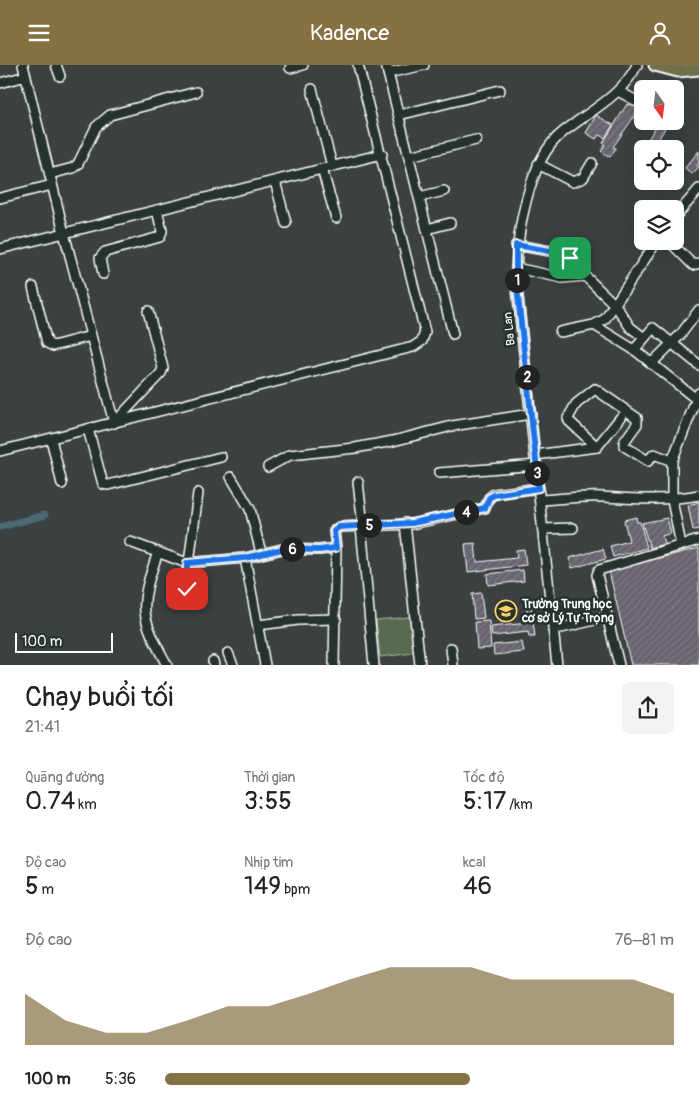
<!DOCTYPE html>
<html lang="vi">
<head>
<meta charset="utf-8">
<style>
	:root { --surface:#fff; --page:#f2f2f2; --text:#222; --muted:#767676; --accent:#857141 }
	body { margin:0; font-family:Pangolin,sans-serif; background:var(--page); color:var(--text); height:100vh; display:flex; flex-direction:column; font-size:19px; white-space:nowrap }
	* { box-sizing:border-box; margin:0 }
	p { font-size:16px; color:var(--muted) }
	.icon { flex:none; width:28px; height:28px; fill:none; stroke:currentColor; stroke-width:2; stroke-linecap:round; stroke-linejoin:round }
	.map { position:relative; height:600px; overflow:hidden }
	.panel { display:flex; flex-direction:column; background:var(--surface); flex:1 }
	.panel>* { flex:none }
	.needle { width:32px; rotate:166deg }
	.buttons { position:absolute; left:634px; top:15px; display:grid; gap:10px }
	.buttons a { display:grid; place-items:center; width:50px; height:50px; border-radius:8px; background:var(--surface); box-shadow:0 5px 20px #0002; font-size:25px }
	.scale { position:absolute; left:15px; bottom:12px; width:98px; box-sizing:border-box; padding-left:5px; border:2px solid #fff; border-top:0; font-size:14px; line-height:18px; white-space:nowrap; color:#fff; -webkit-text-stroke:4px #26332d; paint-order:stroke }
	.pin { position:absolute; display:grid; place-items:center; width:42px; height:42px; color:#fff; margin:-21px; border-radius:10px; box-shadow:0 2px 8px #0006 }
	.km { position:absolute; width:25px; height:25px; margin:-12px; border-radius:50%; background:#222; color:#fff; font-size:14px; line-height:25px; text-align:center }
	.round { display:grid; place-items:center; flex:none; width:52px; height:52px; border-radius:8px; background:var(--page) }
	.summary { display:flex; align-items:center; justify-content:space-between; height:85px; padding:0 25px }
	h1 { font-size:28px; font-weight:600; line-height:38px }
	.metrics { display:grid; grid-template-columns:repeat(3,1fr); gap:8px; height:85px; padding:5px 25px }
	.metrics div { display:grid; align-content:center }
	.metrics b { font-size:25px; font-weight:600 }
	.metrics small { font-size:14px; font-weight:400 }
	.metrics p { font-size:14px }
	.chart { height:140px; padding:10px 25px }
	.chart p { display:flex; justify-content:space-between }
	.chart svg { width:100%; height:90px; margin-top:5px; fill:var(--accent); opacity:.7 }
	ul { padding:0 25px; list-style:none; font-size:16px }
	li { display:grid; grid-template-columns:80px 60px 1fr; align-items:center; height:38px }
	li i { height:12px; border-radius:6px; background:var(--accent) }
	header { display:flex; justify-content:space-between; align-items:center; height:65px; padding:0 25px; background:var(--accent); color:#fff; font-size:22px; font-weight:600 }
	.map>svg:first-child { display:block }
	.garden { fill:#586b4f; stroke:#acb5a7 }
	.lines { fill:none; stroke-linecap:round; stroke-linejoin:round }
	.canal { stroke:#4c6b73; stroke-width:7 }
	.building { fill:url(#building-hatch); stroke:#fff }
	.minor-casing { stroke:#fff; stroke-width:12 }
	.major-casing { stroke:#fff; stroke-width:15 }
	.minor { stroke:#26332d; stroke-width:9 }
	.major { stroke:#6f714a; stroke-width:11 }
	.route-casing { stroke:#fff; stroke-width:10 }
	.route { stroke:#1a73e8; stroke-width:6 }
	.labels { text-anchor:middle; stroke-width:5; stroke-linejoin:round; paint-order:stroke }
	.street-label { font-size:12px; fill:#fff; stroke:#26332d }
	.poi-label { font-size:12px; font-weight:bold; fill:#fff; stroke:#26332d; text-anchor:start }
</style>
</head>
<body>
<header><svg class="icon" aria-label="menu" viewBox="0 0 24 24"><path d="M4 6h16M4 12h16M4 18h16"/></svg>Kadence<svg class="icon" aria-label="person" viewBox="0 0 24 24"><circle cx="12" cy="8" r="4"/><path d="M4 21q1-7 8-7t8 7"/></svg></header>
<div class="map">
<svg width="699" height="600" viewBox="0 0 699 600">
	<defs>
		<pattern id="building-hatch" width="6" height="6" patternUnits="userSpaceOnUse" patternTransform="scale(1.25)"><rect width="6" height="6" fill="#67636e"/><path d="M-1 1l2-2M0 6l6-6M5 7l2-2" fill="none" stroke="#7e7a84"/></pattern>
	</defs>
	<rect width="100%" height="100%" fill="#3a4140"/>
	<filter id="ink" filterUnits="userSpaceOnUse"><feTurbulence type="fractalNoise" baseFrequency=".02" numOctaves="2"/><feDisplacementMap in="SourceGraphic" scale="10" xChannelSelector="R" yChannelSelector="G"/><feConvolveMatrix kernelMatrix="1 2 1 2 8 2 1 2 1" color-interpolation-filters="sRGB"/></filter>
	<g filter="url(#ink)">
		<path class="garden" d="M410,552L414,588L380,592L376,555Z"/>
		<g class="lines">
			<path class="canal" d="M0,462L45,450"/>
		</g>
		<g class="building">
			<path d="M633,35L642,40L613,82L616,83L610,92L601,86L605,80L603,78L627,39L629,41Z"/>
			<path d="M596,50L613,60L605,73L599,70L596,74L586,68Z"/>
			<path d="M659,56H669L653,84H642V95L640,93L642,89L640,88Z"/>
			<path d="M699,86V98L697,101L699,102L692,109L685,103Z"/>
			<path d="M699,437V464L693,465L688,440Z"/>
			<path d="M636,452L637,457H640L647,483L613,492L610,481L629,476L624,455Z"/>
			<path d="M667,453L671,468L662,471L664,479L650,483L642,458Z"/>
			<path d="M475,478L477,497L517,493L516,485L524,484L526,500L468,507L465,479Z"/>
			<path d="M699,483V600H631L609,506Z"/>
			<path d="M603,484L606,494L572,503L569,493Z"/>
			<path d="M523,505L524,516L488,520L487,509Z"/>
			<path d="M481,528L484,553L474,554L472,529Z"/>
			<path d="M526,541H531L535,572H529L528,567L492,571L491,562L528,558Z"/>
			<path d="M489,556L491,583L477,584L475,557Z"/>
			<path d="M522,577L524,587L494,590L493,580Z"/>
		</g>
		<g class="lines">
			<g class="minor-casing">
				<g id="minor">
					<path d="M23,0L64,168L114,358"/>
					<path d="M56,0L60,11"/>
					<path d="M386,0L453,269"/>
					<path d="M290,3L303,0"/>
					<path d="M388,8L424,0"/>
					<path d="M0,18L26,11"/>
					<path d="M312,24L332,101"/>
					<path d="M618,26L642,39"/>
					<path d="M399,50L500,25"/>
					<path d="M409,91L476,75"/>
					<path d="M538,99L573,117L583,113L592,98"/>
					<path d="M322,104L336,153"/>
					<path d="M50,109L73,103L78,99L96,62L110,50L196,27"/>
					<path d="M275,116L286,158"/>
					<path d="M419,132L444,126"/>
					<path d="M0,133L52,120"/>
					<path d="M675,152L699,124"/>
					<path d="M427,164L450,158"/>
					<path d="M669,176L693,200L699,198"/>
					<path d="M516,180L550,186L569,183L570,193"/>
					<path d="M0,184L382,89"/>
					<path d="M516,203L562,213L585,211L616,241L630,262L643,272"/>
					<path d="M103,209L100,193L105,187L160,172L162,166L157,145"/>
					<path d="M33,222L47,278L53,281L91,271"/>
					<path d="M594,260L636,286L696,334"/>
					<path d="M560,267L594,260L605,254L657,176"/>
					<path d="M634,285L653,263L699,300"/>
					<path d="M651,299L681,269L699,245"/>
					<path d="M114,358L161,308L163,303L148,246"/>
					<path d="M88,364L103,419L108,420L221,392"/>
					<path d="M51,374L62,419"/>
					<path d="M597,382L569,356L568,353L576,339L595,324L637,353V359L624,377V381L648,396L654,389L672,396"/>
					<path d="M0,386L413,282L422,276L425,267L358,0"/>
					<path d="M535,390L597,382L621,352"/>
					<path d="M268,402L290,390L355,383L393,376L452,361L531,349"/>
					<path d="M439,408L537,400"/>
					<path d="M231,412L250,444L261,488"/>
					<path d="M358,417L363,460"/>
					<path d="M541,435C561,434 582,431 603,432C636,434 666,436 699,430"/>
					<path d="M405,458L420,600"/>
					<path d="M361,461L374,600"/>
					<path d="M543,464L573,463"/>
					<path d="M130,477L187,498"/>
					<path d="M681,480L672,435V396L699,328"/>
					<path d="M158,487C139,542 139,549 167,600"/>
					<path d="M245,493L265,600"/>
					<path d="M189,498L198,428"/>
					<path d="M187,524V498L245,493L282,484L319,485L336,483L334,466L339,462L412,459L485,443L489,433L494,429L539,423"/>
					<path d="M258,560L298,555L336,554"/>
					<path d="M553,565L607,552"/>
					<path d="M451,583L453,600"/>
					<path d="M228,588L233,600"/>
					<path d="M213,596L214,600"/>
					<path d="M334,600L336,483"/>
					<path d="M557,600L516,213C516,172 528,95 562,68C588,47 622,31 637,0"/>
					<path d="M619,600L597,510L599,505L699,475"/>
				</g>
			</g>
			<g class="major-casing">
				<path id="major" d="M655,0L678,6L699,4"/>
			</g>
			<use href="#minor" class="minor"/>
			<use href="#major" class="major"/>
		</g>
	</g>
	<g class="lines" filter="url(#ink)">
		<g class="route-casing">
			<path id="route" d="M187,524V498L245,493L282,484L319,485L336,483L334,466L339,462L412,458L485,443L489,433L494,430L539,423L516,213V180L550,186L569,183L570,193"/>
		</g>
		<use href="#route" class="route"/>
	</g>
	<defs>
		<g id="school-ring" transform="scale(1.125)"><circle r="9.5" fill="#26332d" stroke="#ffd166" stroke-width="1.5"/><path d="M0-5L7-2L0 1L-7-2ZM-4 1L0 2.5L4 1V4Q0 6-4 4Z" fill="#ffd166"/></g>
	</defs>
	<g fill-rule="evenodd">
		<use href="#school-ring" x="506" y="546"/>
	</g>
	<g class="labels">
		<g class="street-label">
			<text transform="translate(509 264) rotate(-96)" y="4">Ba Lan</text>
		</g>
		<g class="poi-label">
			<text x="522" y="543">Trường Trung học<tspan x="522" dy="14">cơ sở Lý Tự Trọng</tspan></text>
		</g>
	</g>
</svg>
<div class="buttons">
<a><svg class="needle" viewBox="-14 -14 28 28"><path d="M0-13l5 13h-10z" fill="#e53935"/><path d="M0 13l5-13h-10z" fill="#767676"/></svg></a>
<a><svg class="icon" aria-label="locate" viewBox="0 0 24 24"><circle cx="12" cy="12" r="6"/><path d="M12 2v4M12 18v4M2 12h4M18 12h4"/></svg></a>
<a><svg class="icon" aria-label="layers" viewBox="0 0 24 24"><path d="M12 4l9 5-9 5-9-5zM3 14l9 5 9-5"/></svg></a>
</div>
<div class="scale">100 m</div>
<div class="pin" style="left:570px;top:193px;background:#1e9e55"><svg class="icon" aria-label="arrive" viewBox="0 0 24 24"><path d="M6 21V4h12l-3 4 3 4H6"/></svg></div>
<div class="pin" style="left:187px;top:524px;background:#d93025"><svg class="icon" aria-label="check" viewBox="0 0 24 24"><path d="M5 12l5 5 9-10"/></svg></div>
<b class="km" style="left:517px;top:215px">1</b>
<b class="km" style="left:527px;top:312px">2</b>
<b class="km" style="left:537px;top:408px">3</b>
<b class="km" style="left:466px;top:447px">4</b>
<b class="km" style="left:369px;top:460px">5</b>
<b class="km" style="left:292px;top:484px">6</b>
</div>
<section class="panel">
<div class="summary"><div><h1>Chạy buổi tối</h1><p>21:41</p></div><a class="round"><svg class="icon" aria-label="share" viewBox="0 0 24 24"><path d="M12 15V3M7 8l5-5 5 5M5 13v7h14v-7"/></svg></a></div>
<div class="metrics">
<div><p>Quãng đường</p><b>0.74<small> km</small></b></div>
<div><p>Thời gian</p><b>3:55</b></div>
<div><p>Tốc độ</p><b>5:17<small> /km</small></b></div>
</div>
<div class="metrics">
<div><p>Độ cao</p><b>5<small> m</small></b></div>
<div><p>Nhịp tim</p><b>149<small> bpm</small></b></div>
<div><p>kcal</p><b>46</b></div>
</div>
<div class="chart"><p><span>Độ cao</span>76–81 m</p>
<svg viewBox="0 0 160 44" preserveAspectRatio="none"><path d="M0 44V19L10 32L20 38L30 38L40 32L50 25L60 25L70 19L80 12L90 6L100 6L110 6L120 12L130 12L140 12L150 12L160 19V44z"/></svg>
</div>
<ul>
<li><b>100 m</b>5:36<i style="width:60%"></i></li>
</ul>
</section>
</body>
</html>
